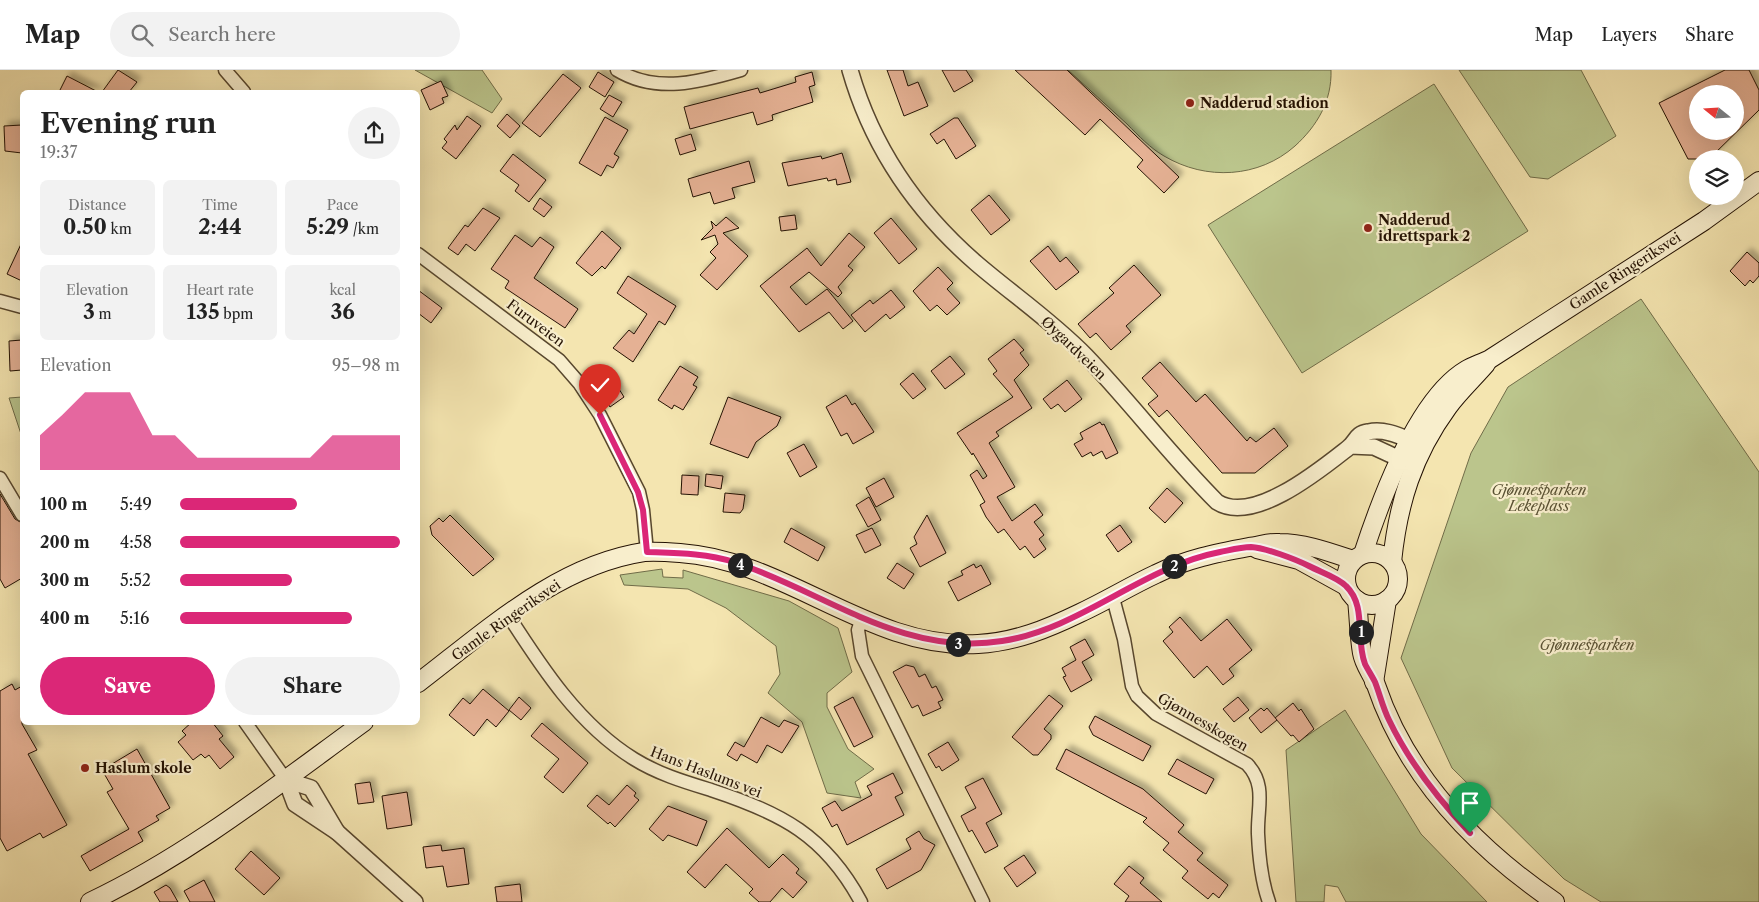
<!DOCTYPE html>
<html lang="en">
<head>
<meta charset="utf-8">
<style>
	:root { --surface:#fff; --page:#f2f2f2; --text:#222; --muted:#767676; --line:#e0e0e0; --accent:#db2777 }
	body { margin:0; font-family:"Libre Caslon Text",serif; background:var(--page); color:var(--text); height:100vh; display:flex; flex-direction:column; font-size:19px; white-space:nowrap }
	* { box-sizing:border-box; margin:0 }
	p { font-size:16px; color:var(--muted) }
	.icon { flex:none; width:28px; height:28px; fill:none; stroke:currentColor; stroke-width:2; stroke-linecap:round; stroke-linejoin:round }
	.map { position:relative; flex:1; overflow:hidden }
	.panel { position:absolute; left:20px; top:20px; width:400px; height:635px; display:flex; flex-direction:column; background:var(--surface); border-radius:8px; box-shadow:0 5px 20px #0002 }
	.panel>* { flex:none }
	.needle { width:32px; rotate:288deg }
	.tools { position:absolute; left:1689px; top:15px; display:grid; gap:10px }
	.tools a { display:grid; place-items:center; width:55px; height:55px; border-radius:50%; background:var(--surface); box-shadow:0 5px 20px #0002; font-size:25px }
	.pin { position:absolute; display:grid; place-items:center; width:42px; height:42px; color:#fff; margin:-51px -21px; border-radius:50% 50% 50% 0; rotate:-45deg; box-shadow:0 0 5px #0007 }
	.pin .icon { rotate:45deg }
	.km { position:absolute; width:25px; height:25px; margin:-12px; border-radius:50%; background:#222; color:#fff; font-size:14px; line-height:25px; text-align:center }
	.round { display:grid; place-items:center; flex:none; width:52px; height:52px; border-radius:26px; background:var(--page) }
	.overview { display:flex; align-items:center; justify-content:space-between; height:85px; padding:0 20px }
	h1 { font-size:28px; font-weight:700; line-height:38px }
	.stats { display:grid; grid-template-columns:repeat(3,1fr); gap:8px; height:85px; padding:5px 20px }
	.stats div { display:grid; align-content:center; border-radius:8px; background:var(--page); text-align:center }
	.stats b { font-size:21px; font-weight:700 }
	.stats small { font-size:14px; font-weight:400 }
	.stats p { font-size:14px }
	.chart { height:140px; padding:10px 20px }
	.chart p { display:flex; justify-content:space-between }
	.chart svg { width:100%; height:90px; margin-top:5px; fill:var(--accent); opacity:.7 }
	.primary-button { display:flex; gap:10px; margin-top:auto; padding:10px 20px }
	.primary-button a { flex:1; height:58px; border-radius:30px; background:var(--accent); color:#fff; font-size:20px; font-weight:700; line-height:58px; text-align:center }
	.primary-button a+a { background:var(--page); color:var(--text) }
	ul { padding:0 20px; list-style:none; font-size:16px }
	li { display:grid; grid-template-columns:80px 60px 1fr; align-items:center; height:38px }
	li i { height:12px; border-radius:6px; background:var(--accent) }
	header { display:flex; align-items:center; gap:30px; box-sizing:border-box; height:70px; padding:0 25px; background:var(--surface); border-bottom:1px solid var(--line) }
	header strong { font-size:24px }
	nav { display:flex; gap:28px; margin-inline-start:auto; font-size:18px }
	.search { width:350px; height:45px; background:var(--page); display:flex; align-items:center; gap:12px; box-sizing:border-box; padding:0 18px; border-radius:28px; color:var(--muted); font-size:19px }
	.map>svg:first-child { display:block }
	.green { fill:#bbc58c; stroke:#706c48 }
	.building { fill:#e5b194; stroke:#241203; fill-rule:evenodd; filter:url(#shadow) }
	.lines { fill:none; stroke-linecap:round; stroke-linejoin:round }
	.minor-casing { stroke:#58472e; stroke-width:15 }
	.tertiary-casing { stroke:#58472e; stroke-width:18 }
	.secondary-casing { stroke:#241203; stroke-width:20 }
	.minor { stroke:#f8eecc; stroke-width:12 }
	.tertiary { stroke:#f8eecc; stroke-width:15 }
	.secondary { stroke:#f8eecc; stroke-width:18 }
	.route-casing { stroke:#fff; stroke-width:10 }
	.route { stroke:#db2777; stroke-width:6 }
	.poi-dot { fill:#8f2418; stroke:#f8eecc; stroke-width:2 }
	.labels { text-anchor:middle; stroke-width:4.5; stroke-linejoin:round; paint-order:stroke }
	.poi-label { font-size:14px; font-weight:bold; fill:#241203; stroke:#f8eecc; text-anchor:start }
	.street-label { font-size:14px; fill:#241203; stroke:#f8eecc }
	.park-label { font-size:14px; font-style:italic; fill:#595133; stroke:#f8eecc }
</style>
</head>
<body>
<header>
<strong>Map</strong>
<div class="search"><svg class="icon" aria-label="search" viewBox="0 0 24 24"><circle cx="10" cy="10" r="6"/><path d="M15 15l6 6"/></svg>Search here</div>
<nav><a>Map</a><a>Layers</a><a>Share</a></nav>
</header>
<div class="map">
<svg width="1759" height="832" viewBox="0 0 1759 832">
	<defs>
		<filter id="shadow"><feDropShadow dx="4.5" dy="-4.5" stdDeviation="2.5" flood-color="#0004"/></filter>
	</defs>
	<rect width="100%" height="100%" fill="#f4e5b0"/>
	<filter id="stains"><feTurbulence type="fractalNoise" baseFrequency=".004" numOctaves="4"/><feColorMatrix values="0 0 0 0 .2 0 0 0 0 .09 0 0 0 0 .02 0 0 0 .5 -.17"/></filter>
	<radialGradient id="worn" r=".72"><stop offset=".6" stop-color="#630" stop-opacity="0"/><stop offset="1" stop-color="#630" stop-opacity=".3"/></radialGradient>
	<g class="green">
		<path d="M415,0H482L502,29L492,43Z"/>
		<path d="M1068,0H1331C1332,31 1317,56 1295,76C1259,108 1206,111 1164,86C1150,78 1139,66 1127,54C1107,36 1088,18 1068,0Z"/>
		<path d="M1459,0H1581L1616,66L1548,109L1530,107Z"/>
		<path d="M1434,14L1528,161L1302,303L1208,155Z"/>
		<path d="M1641,229L1759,402V832H1601L1564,809L1452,698L1401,588L1471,383L1508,317Z"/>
		<path d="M22,327V367L9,328Z"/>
		<path d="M662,499L663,507L683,508V500L789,531L838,558L852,602L827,623V637L848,679L874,699L855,712L861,728L827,723L802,652L768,623L780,604L776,576L726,538L688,519L624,515L620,505Z"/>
		<path d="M1345,640L1421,764L1487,832H1346L1338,817L1325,815L1324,832H1296L1286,680Z"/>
	</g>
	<g class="building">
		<path d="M118,0L137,12L129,22H102Z"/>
		<path d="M887,0H903L908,16L918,12L928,36L904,46Z"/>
		<path d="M942,0H966L973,11L954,22Z"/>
		<path d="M1015,0H1067L1179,107L1164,123L1137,97L1143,90L1100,49L1085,65Z"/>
		<path d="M1725,0H1749L1759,20V40L1709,89H1688L1659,33ZM1698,24H1735V61H1698Z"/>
		<path d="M598,2L614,12L605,27L589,17Z"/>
		<path d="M812,2L815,15L809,17L813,32L772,45L773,50L757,55L753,42L690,59L684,37L758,18L760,23L796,12L795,7Z"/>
		<path d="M563,4L581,18L540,67L522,53Z"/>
		<path d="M67,6L98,22H59Z"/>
		<path d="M441,11L448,26L442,28L444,33L430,40L421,20Z"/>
		<path d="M609,25L622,32L613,47L600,39Z"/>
		<path d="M507,44L520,56L510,68L497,56Z"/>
		<path d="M467,46L481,56L456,89L442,78L447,72L444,69L455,55L457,60Z"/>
		<path d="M605,47L628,60L614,84L619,87L613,98L607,95L601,106L579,93Z"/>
		<path d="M954,48H958L976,76L956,89L944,69L937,74L930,64Z"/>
		<path d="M22,55V83L5,81L4,56Z"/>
		<path d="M691,64L696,80L680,85L675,69Z"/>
		<path d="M842,83L851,112L837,115L836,109L828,111L827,108L788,116L782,93L821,86L822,89Z"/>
		<path d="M513,84L546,110L529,132L515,121L519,115L500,101Z"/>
		<path d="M749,91L755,112L732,118L735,128L714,134L710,122L693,127L688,109Z"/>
		<path d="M989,125L1010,150L991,165L971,140Z"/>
		<path d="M540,128L552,137L544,147L533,139Z"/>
		<path d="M483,138L500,148L475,181L466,174L458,185L448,178L465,155L468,157Z"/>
		<path d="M795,145L797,159L781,161L779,147Z"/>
		<path d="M726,147L739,158L723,163L748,186L717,220L700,205L716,188L710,182L718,174L715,165L701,170L713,158L711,151L716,156Z"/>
		<path d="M891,148L917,179L899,194L874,163Z"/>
		<path d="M602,161L621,178L605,199L602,196L592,206L576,193Z"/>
		<path d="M849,163L865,177L848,196L853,200L838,217L842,223L838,227L809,202L790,217L806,235L827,219L853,251L843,259L829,242L799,262L760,216L807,178L821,196Z"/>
		<path d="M515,165L532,177L540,167L554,177L534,208L578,239L565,258L505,218L509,211L491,199Z"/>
		<path d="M22,172V211L7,204Z"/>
		<path d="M1048,176L1060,192L1066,187L1079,202L1056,220L1030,191Z"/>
		<path d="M1747,182L1759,193V206L1753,213L1750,210L1745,216L1730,201Z"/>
		<path d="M1134,195L1161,225L1126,256L1131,262L1111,280L1096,263L1090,268L1078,254L1114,223L1109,218Z"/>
		<path d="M938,197L953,213L947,219L960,233L947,245L937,235L930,241L913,221Z"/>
		<path d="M628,206L676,236L665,255L659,251L633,292L613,278L629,260L634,264L647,244L617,223Z"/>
		<path d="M418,220L442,238L431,253L418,243Z"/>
		<path d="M891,220L905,237L890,249L886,244L865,262L851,245L870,230L873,234Z"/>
		<path d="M1014,269L1024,280L1020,283L1029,295L1014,310L1032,338L996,362L999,366L989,373L1015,417L997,427L1012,451L1035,434L1043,445L1034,452L1044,465L1039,469L1046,479L1034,488L1025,476L1020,480L1004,459L998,463L986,447L980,435L985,432L970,405L977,400L983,409L987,406L973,383L972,385L957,363L1013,327L993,304L997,301L988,289Z"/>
		<path d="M22,270V300L10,301L9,271Z"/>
		<path d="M950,286L965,304L945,319L931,301Z"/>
		<path d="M1160,292L1196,332L1205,324L1247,371L1250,367L1256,372L1274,358L1288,376L1255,403H1222L1167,340L1159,347L1148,334L1158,326L1142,308Z"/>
		<path d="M680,296L698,307L693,315L697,317L683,340L674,335L672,339L658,330Z"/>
		<path d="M913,303L926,319L913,329L900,314Z"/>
		<path d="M1067,310L1082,329L1065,342L1058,334L1051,339L1043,329Z"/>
		<path d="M614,311L624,327L610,337L600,321Z"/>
		<path d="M846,325L852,335L855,333L874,362L853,374L847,363L841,366L826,337Z"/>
		<path d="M728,327L781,347L777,356L756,372L748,388L710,374Z"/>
		<path d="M1100,352L1102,355L1104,354L1118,383L1106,389L1102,381L1093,386L1091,382L1082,387L1074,374L1083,369L1080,363Z"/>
		<path d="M804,374L817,397L800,407L787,383Z"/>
		<path d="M706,404L723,406L721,419L705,416Z"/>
		<path d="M682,405L699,406L698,425L681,424Z"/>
		<path d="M884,408L894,427L876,437L866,418Z"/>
		<path d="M1167,418L1183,433L1165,453L1149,438Z"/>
		<path d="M725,423L745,425L743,439L740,443L723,442Z"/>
		<path d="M0,424L15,449L22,453V508L5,518L0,509Z"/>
		<path d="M869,427L881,450L868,457L856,435Z"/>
		<path d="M450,445L494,489L473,506L432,465L430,456L439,448L443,452Z"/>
		<path d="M927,445L946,483L920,497L910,478L917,474L914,467Z"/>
		<path d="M1120,455L1132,472L1118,482L1106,465Z"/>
		<path d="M791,458L825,477L818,491L784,472Z"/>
		<path d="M872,458L881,475L865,483L856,465Z"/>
		<path d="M897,493L914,504L904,519L887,508Z"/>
		<path d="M974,494L976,498L981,495L991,514L958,531L948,512L963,505L961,501Z"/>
		<path d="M1180,547L1201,571L1227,549L1252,580L1229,599L1234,606L1223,615L1207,596L1194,608L1163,571L1173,562L1169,557Z"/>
		<path d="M1085,569L1094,585L1082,592L1092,610L1071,622L1063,607L1066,606L1062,598L1076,590L1070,577Z"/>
		<path d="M906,595L914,597L919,607L925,604L932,618L936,616L943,630L938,632L941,638L923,646L918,635L912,638L893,602Z"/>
		<path d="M12,614L15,620L22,616V654L37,680L28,684L67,755L43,768L40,763L7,781L0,768V621Z"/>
		<path d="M483,619L509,641L496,657L487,649L474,666L449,645L463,628L470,634Z"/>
		<path d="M1049,625L1063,636L1044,659L1051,665V669L1038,685H1033L1012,667Z"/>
		<path d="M519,627L531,638L521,650L509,640Z"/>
		<path d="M853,627L873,667L854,677L834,637Z"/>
		<path d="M1238,627L1249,640L1234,652L1223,639Z"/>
		<path d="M1293,633L1299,641L1301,639L1314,659L1299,672L1293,665L1291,666L1275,648Z"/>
		<path d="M1261,638L1264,641L1267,638L1277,650L1261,663L1249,648Z"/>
		<path d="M1095,646L1151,676L1143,691L1093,665L1089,657Z"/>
		<path d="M761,647L779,657L784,650L799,656L782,683L767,675L757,693L741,684L737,691L727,685L735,672L744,677Z"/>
		<path d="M192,652H212L223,666L219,669L234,687L220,699L209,685L205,688L201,684L193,690L178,672L186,665L182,661Z"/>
		<path d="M542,653L588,693L563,723L544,707L559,689L531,666Z"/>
		<path d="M948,672L959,690L942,701L939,696L936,698L928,684Z"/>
		<path d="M137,679L170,738L156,746L159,750L138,762L143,771L90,801L81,786L129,759L107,722L113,719L102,700Z"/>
		<path d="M1066,679L1143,719L1184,755L1178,762L1203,783L1197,790L1228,815L1219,828L1213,823L1208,829L1182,808L1188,801L1163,780L1169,773L1143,752L1147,748L1056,699Z"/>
		<path d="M1177,689L1214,709L1206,724L1168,704Z"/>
		<path d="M893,703L903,723L895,727L904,745L847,775L837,754L832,757L822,738L835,731L842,741L872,725L867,716Z"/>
		<path d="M983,708L1002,744L986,753L998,776L985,783L972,760L969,762L961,746L976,738L965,717Z"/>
		<path d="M370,712L374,732L358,734L355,714Z"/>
		<path d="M627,715L636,723L634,726L639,730L615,757L610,752L608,754L587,736L597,725L609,735Z"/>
		<path d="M407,722L412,755L387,759L382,726Z"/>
		<path d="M668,736L707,751L697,776L668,765L663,771L649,759Z"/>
		<path d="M727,758L769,798L783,784L799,799L796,803L807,812L793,828L782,818L770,832H759L749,823L753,819L726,794L705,818L687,802Z"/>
		<path d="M919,761L924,769L935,775L921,800L887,819L876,799L911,779L906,769Z"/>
		<path d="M441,775L442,781L464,778L469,814L447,817L443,796L426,798L423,777Z"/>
		<path d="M251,781L280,808L264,825L235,799Z"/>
		<path d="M1024,785L1036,803L1017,817L1004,798Z"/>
		<path d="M1129,796L1144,808L1140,813L1162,832H1125L1129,826L1114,814Z"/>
		<path d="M204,810L215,832H190L184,821Z"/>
		<path d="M520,814L522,832H497L495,817Z"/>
		<path d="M166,815L170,818L178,832H160L154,822Z"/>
	</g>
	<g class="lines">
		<g class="minor-casing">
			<g id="minor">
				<path d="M225,0L244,22"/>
				<path d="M617,0C656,24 700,12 741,0"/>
				<path d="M418,184L559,290L579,313L600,345L639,422L643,440L647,482"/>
				<path d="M0,231L22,237"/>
				<path d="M0,408L22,445"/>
				<path d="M1113,528L1124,569L1132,616L1137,626L1156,644L1247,694C1267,715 1257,738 1258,764C1259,787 1261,810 1269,832"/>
				<path d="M508,545C542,598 579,655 634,689C658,704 685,712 711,720C781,743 825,765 861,832"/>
				<path d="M862,548L858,560L862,586L983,832"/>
				<path d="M245,652L286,710"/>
			</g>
		</g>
		<g class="tertiary-casing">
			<g id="tertiary">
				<path d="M850,0C872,77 915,140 976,193C1012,224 1052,251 1086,286C1131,333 1171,386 1217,432C1253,455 1320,400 1348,378C1357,371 1355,364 1368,362C1383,359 1396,364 1409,370L1419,386L1400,389L1374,377L1350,376"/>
				<path d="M286,710L311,718L337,762L295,734Z"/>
				<path d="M337,762L415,832"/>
			</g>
		</g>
		<g class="secondary-casing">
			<g id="secondary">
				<path d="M1257,479L1299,490L1346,516"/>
				<circle cx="1372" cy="509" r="26"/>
				<path d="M1363,484C1380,432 1417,329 1466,300C1473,296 1482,293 1490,289L1704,151L1759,111"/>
				<path d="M1392,492C1398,433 1413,385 1448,337C1459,322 1474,308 1486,294"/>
				<path d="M1357,530C1359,548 1359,566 1362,583C1364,595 1372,604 1376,615C1407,707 1476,778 1555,832"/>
				<path d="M1374,612L1387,530"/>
				<path d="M418,613C485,562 557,495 644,482C656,481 668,482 680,483C786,490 870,580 978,574C1015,572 1047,559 1080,543C1106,531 1130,516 1156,504C1186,489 1217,483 1249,477C1259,476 1269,472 1279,473C1305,473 1329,482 1353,490"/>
				<path d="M90,832C189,785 276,716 364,652"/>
			</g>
		</g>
		<use href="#minor" class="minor"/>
		<use href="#tertiary" class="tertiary"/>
		<use href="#secondary" class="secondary"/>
	</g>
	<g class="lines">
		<g class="route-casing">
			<path id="route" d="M600,345L638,422L643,440L647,482C676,483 706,483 734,492C823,521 902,587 1002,571C1081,559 1142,497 1220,482C1230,480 1241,477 1251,477C1266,478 1295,489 1309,496C1320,502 1337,507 1346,516C1367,536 1355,568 1365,594C1368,600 1372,606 1375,612C1380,625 1383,638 1389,650C1409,692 1439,730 1470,763"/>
		</g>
		<use href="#route" class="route"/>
	</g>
	<g class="poi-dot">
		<circle cx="1190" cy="33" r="5"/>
		<circle cx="1368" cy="158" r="5"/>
		<circle cx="85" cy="698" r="5"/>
	</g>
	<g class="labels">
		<g class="poi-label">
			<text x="1200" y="38">Nadderud stadion</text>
			<text x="1378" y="155">Nadderud<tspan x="1378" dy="16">idrettspark 2</tspan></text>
			<text x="95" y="703">Haslum skole</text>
		</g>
		<g class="street-label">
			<text transform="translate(1625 201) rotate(-33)" y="5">Gamle Ringeriksvei</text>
			<text transform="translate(536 253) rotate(37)" y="5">Furuveien</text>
			<text transform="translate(1074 278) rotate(44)" y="5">Øygardveien</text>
			<text transform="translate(506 550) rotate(-35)" y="5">Gamle Ringeriksvei</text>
			<text transform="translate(1203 652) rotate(30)" y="5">Gjønnesskogen</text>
			<text transform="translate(706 702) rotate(21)" y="5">Hans Haslums vei</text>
		</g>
		<g class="park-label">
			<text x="1539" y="425">Gjønnesparken<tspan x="1539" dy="16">Lekeplass</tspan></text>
			<text x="1587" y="580">Gjønnesparken</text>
		</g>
	</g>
	<rect width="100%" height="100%" filter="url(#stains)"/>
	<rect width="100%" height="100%" fill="url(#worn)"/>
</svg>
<div class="tools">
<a><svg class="needle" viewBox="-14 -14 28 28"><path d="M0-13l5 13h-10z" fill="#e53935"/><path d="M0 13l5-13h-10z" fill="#767676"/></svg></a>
<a><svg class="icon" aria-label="layers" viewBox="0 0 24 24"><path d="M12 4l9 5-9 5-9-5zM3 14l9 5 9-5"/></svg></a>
</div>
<div class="pin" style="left:1470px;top:763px;background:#1e9e55"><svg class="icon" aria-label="arrive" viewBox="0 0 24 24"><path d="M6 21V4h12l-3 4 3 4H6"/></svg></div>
<div class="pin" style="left:600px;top:345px;background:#d93025"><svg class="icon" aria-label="check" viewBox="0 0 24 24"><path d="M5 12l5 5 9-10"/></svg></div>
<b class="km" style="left:1361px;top:562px">1</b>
<b class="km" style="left:1174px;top:496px">2</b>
<b class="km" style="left:958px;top:574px">3</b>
<b class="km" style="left:740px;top:495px">4</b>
<section class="panel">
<div class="overview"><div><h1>Evening run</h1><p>19:37</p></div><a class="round"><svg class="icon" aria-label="share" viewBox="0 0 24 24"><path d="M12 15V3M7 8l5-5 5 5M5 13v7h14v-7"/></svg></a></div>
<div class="stats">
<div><p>Distance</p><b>0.50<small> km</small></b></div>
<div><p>Time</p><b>2:44</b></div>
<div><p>Pace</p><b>5:29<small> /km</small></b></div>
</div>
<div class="stats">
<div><p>Elevation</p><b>3<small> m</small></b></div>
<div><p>Heart rate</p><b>135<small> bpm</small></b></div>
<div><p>kcal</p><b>36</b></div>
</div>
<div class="chart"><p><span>Elevation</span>95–98 m</p>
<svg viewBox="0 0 160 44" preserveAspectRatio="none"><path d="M0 44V27L10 17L20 6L30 6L40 6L50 27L60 27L70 38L80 38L90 38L100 38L110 38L120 38L130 27L140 27L150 27L160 27V44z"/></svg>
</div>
<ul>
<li><b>100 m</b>5:49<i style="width:53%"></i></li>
<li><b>200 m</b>4:58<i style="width:100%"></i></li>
<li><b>300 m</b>5:52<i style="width:51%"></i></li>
<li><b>400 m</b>5:16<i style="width:78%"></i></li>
</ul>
<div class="primary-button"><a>Save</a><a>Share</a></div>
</section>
</div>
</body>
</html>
